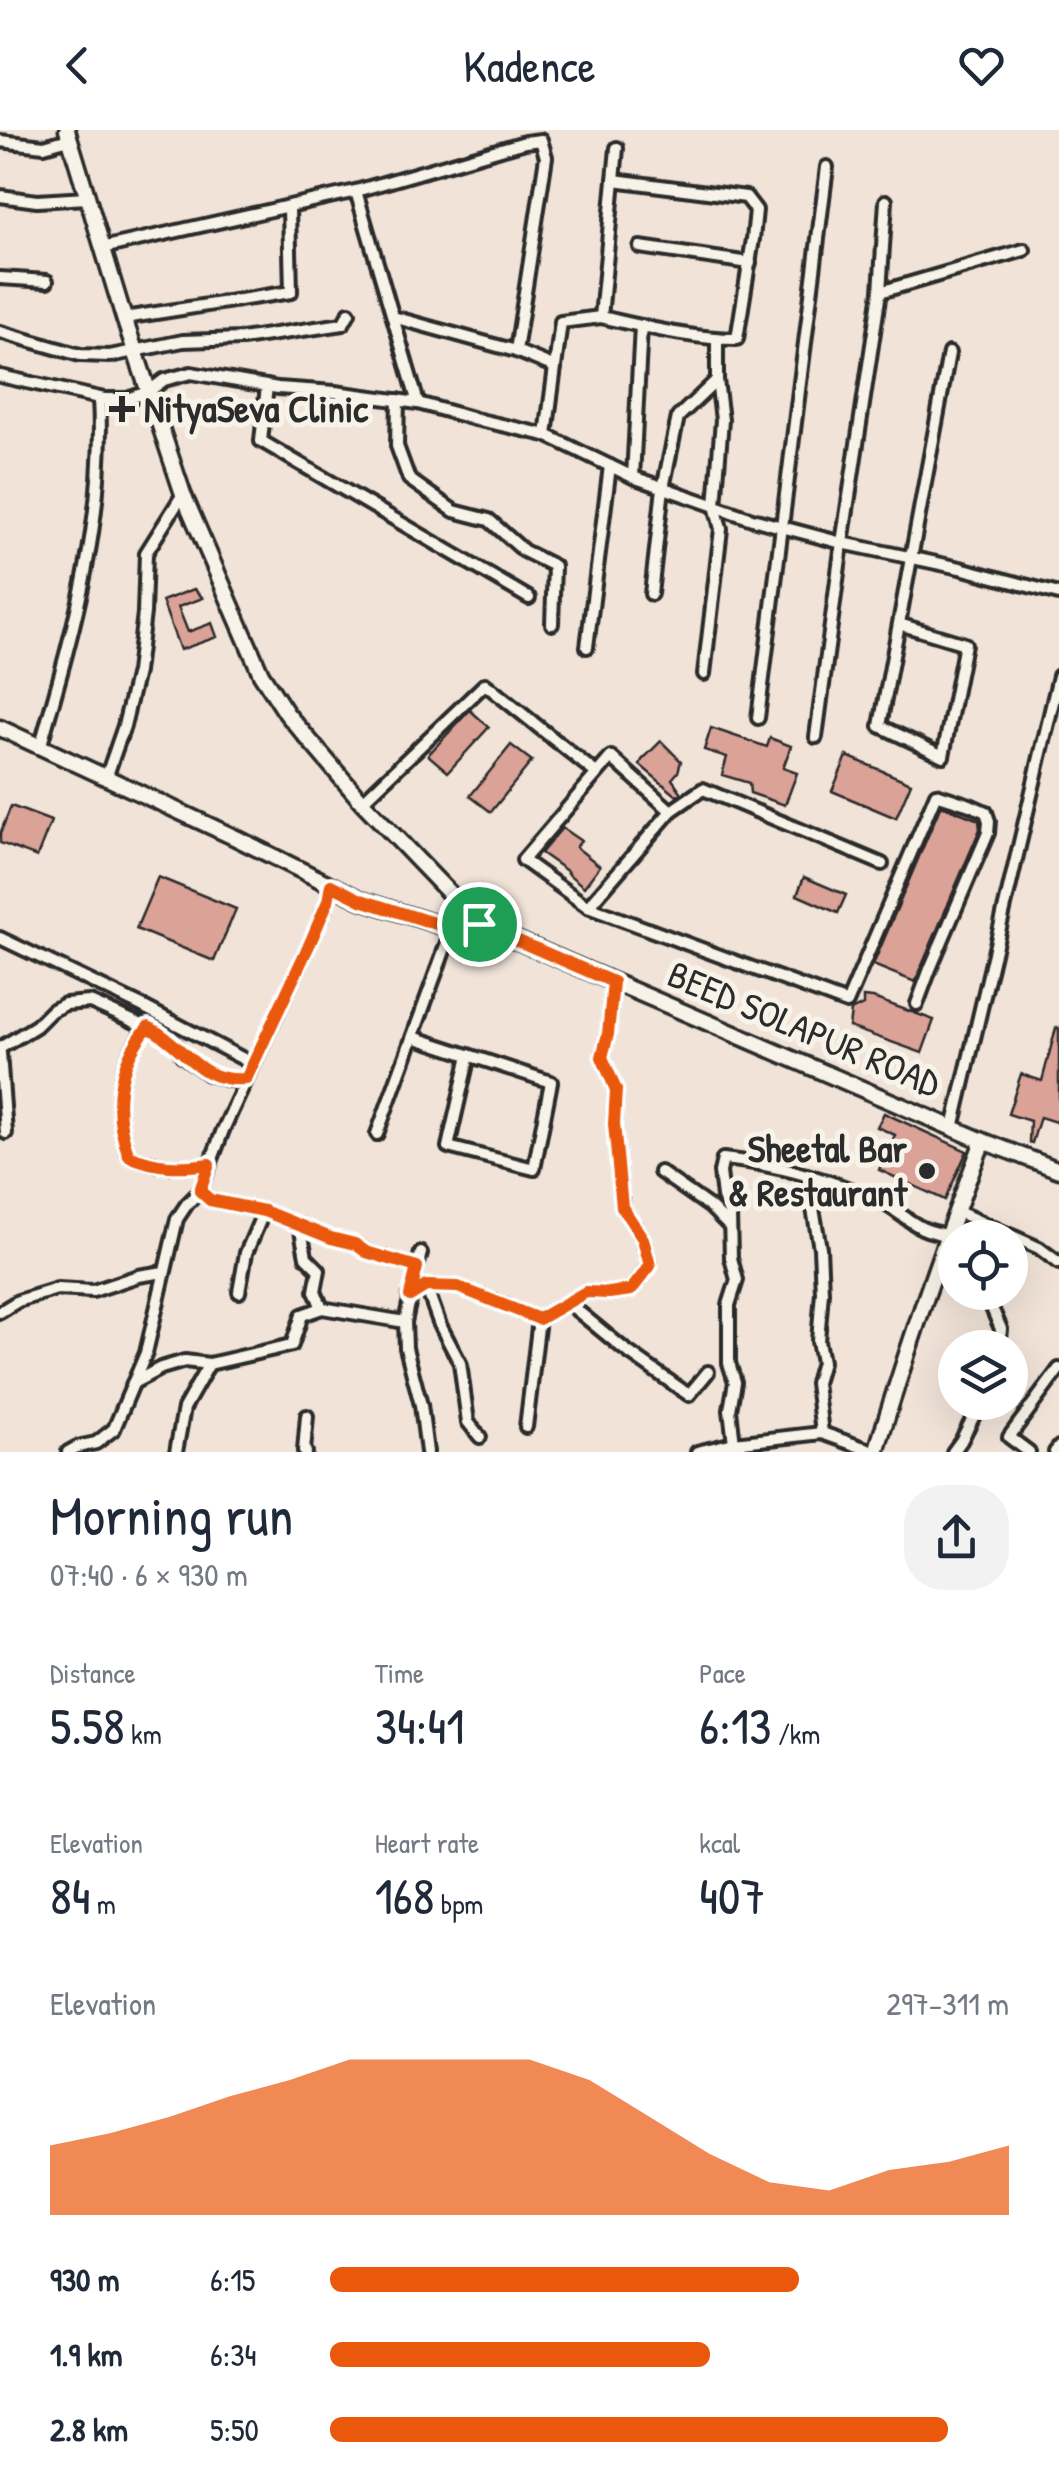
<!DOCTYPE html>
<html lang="en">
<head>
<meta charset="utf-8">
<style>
	:root { --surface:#fff; --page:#f2f2f3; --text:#1f2937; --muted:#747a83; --accent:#ea580c }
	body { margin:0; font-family:"Patrick Hand",sans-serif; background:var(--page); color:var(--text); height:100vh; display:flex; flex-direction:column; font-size:38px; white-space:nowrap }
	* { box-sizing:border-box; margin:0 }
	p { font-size:32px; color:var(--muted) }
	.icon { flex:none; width:55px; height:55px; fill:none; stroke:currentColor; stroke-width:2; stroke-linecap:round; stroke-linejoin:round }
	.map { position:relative; height:1322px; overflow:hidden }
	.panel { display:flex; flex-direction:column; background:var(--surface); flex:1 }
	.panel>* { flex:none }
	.fabs { position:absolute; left:938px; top:1090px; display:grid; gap:20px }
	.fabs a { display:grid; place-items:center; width:90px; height:90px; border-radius:50%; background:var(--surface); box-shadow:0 10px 40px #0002; font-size:50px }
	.pin { position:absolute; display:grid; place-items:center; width:85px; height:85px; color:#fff; margin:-42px; border:5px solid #fff; border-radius:50%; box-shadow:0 2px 10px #0007 }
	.round { display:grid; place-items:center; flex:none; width:105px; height:105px; border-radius:40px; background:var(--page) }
	.overview { display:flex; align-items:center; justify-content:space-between; height:170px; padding:0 50px }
	h1 { font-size:55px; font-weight:600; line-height:75px }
	.stats { display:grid; grid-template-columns:repeat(3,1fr); gap:15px; height:170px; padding:10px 50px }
	.stats div { display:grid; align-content:center }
	.stats b { font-size:50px; font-weight:600 }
	.stats small { font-size:28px; font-weight:400 }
	.stats p { font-size:28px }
	.chart { height:280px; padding:20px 50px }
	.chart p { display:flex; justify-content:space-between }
	.chart svg { width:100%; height:180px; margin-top:10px; fill:var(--accent); opacity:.7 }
	ul { padding:0 50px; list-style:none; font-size:32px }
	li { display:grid; grid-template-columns:160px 120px 1fr; align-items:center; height:75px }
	li i { height:25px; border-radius:12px; background:var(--accent) }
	header { display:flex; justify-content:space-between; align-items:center; height:130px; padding:0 50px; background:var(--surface); font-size:45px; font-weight:600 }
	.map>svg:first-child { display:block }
	.building { fill:#dba298; stroke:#2b2b2b; stroke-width:2.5 }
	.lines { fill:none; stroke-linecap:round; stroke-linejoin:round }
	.street-casing { stroke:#2b2b2b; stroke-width:18 }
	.secondary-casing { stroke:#2b2b2b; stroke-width:21 }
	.street { stroke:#f7f3e8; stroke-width:10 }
	.secondary { stroke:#f7f3e8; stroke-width:14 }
	.route-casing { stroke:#fff; stroke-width:20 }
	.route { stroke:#ea580c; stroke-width:12 }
	.poi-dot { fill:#2b2b2b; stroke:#f7f3e8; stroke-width:4 }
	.labels { text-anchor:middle; stroke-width:10; stroke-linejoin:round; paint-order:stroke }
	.poi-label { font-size:38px; font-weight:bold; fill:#2b2b2b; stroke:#f7f3e8; text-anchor:start }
	.street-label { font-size:38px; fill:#2b2b2b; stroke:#f7f3e8 }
</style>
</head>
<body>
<header><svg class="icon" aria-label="back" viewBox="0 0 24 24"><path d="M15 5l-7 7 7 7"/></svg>Kadence<svg class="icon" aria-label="heart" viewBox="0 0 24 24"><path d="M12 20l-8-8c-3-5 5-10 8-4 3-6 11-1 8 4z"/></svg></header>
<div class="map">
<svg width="1059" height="1322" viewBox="0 0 1059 1322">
	<rect width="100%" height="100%" fill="#f1e3d8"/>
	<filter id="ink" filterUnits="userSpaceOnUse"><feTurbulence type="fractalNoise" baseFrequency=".01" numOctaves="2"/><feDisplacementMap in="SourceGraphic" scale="20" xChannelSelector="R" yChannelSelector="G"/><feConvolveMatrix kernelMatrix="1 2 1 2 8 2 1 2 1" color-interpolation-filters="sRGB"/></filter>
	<g filter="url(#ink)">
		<g class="building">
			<path d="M194,459L203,468L178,477L188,502L212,493L217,507L180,520L162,471Z"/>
			<path d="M470,580L489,597L448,642L428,625Z"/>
			<path d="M711,598L767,617L770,608L791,616L783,638L797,643L785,675L750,663L749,653L722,645L727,627L704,620Z"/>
			<path d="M661,611L681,631L678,642L672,649L682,663L677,666L640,635L642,630Z"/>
			<path d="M511,615L532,631L491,682L470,666Z"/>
			<path d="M847,626L911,653L896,688L832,661Z"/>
			<path d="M941,675L979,690L980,699L915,852L873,835Z"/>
			<path d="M11,676L51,691L37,727L0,713V704Z"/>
			<path d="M562,698L581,711L576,717L600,736L584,757L567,743L568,742L541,723Z"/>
			<path d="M158,747L236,779L214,831L136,799Z"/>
			<path d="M804,747L846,765L838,783L797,765Z"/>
			<path d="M863,867L873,868L934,890L922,923L849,897L851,881L863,875Z"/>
			<path d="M1056,898H1059V993L1040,987L1032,1013L1029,1012L1030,991L1008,984L1021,944L1042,951Z"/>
			<path d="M884,983L967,1021L945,1070L879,1040L895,1005L877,997Z"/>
		</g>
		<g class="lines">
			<g class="street-casing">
				<g id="street">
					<path d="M0,11L44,16L69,9"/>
					<path d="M356,61L418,273"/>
					<path d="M0,66L37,71L87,68"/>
					<path d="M640,117L750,133"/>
					<path d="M102,118L356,61L525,12L541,10L546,27L516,221"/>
					<path d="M0,148L47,151"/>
					<path d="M880,162L886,71"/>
					<path d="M393,187L516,221L555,237"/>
					<path d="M601,187C646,197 691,209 737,209L753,109L756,80L746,67L614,50"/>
					<path d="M124,188L291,162L289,78"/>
					<path d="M0,202L80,225L110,226L183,211L242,209L343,194L349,183"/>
					<path d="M0,246L104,269H127L148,262L164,250L191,243L278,258L335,262L418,273L475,289L546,305L633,347L752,389L842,413L960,438L1059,464"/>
					<path d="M267,256L261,311L529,468"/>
					<path d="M398,270L397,316L409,349L454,381L489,390L524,421L554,436L552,494"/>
					<path d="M546,305L561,192L601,187L617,18"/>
					<path d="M633,347L641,196"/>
					<path d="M651,464L663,358L678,287L717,250V209"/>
					<path d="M899,494L965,514L943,626L880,596L949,223"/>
					<path d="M587,517L610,336"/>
					<path d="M704,544L721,399L715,375L722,290L717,250"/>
					<path d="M758,588L827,37"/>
					<path d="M816,607L842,413L880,162L1024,120"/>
					<path d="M40,618C73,501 106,391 99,268"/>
					<path d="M611,627L671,681L588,777L523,730Z"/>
					<path d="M106,648L124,596L137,542L144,483L146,423L183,364"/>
					<path d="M362,672L485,554L596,643"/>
					<path d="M671,681L703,659L882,734"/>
					<path d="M588,777L847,873L936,664L970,675L986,682L989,691L988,703L930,839L917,874"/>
					<path d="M0,808L142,876L253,934"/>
					<path d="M147,897C116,935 112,981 129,1026C157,1038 180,1038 209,1034"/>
					<path d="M413,907L551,952L534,1039L448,1017L469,925"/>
					<path d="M0,918L36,896L51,881L65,874L90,872L164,905L176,915L182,925L208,944L228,950L246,949"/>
					<path d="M0,923L6,1003"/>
					<path d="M953,998L1059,546"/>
					<path d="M377,1004L452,799"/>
					<path d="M660,1042L710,1077L730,1097"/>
					<path d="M807,1045L820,1118L822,1162L818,1211L822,1232L816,1253L822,1303"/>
					<path d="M200,1061L210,1070L264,1081L331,1108L355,1114L367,1122L417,1137L421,1123"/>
					<path d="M956,1081L1039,1118L1059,1133"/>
					<path d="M300,1095L306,1127L319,1140L315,1161L322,1178L405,1192"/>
					<path d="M417,1137L405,1192L406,1218L421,1275L427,1322"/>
					<path d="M426,1156L440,1195L460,1233L468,1292L480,1307"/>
					<path d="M239,1162L246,1123L264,1081"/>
					<path d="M985,1162L1001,1199L999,1218"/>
					<path d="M409,1166L426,1156L458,1157L539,1189"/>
					<path d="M568,1173L624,1219L689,1265L708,1242"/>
					<path d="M0,1182L18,1171L57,1159L93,1161L138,1146L164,1142"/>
					<path d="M133,1253L161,1238L185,1231L209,1234L292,1215L302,1185L322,1178"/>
					<path d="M526,1297L539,1189L586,1162L609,1163L631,1160L650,1135L643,1109L622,1077L614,993L616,960L602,927L608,904L613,852"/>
					<path d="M68,1322L77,1317L96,1313L114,1299L146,1223L177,1089L187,1074L200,1061L223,1000L311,811L328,771L331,755"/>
					<path d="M176,1322L184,1278L209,1234"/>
					<path d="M306,1322L304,1321L307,1286"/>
					<path d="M697,1322L734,1313L822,1303L875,1322"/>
					<path d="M743,1322L734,1313L730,1280L735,1252L729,1233V1175L737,1150L731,1128L730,1085L723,1067L720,1042L723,1029C775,1034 827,1049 875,1069C892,1076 906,1090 922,1098C937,1105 943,1100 955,1115"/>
					<path d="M953,1322L961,1311L981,1272"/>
					<path d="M1029,1322L1009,1307L1059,1239"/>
					<path d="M1055,1322L1059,1317"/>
				</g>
			</g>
			<g class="secondary-casing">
				<g id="secondary">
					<path d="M67,0L124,188L183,364L261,544L287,584L362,672L479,794L983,1011L1059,1040"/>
					<path d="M0,598L236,708L361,770L452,799L479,794"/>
					<path d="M876,1322C908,1217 943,1113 983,1011"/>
				</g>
			</g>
			<use href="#street" class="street"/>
			<use href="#secondary" class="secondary"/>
		</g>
	</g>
	<g class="lines" filter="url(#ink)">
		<g class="route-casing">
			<path id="route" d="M331,755L361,770L452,799L479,794L613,852L608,904L602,927L616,960L614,994L622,1077L643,1109L650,1136L631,1160L609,1163L586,1162L539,1189L458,1157L426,1156L410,1166L417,1137L366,1122L355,1114L331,1108L264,1081L210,1070L200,1061L209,1034C180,1038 157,1038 129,1026C112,981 116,935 148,897C187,916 196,953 246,949L311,811L328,771Z"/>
		</g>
		<use href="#route" class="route"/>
	</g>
	<g class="poi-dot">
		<path d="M117 264h10v10h10v10h-10v10h-10v-10h-10v-10h10z"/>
		<circle cx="927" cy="1041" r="10"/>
	</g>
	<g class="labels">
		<g class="poi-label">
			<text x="144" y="292">NityaSeva Clinic</text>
			<text x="907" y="1032" text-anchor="end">Sheetal Bar<tspan x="907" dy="44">&amp; Restaurant</tspan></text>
		</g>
		<g class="street-label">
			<text transform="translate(804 899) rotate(23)" y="13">BEED SOLAPUR ROAD</text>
		</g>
	</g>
</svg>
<div class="fabs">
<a><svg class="icon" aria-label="locate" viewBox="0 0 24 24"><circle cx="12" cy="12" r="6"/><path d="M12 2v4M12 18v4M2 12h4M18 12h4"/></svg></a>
<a><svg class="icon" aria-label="layers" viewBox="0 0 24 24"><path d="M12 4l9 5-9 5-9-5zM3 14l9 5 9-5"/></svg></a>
</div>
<div class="pin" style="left:479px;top:794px;background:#1e9e55"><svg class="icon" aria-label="arrive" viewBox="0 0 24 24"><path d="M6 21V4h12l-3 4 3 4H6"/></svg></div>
</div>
<section class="panel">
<div class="overview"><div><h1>Morning run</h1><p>07:40 · 6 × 930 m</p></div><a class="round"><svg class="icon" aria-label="share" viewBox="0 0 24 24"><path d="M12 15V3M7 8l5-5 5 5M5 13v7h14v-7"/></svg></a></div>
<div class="stats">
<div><p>Distance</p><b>5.58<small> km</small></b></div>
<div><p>Time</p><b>34:41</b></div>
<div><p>Pace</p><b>6:13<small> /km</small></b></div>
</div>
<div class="stats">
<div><p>Elevation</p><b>84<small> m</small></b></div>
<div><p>Heart rate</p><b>168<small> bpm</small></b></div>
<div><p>kcal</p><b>407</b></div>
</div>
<div class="chart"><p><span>Elevation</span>297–311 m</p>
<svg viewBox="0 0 160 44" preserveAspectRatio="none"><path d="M0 44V27L10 24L20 20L30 15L40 11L50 6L60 6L70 6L80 6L90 11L100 20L110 29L120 36L130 38L140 33L150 31L160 27V44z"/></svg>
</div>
<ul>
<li><b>930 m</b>6:15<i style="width:69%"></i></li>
<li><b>1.9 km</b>6:34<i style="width:56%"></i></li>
<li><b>2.8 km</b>5:50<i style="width:91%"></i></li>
</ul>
</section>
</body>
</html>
